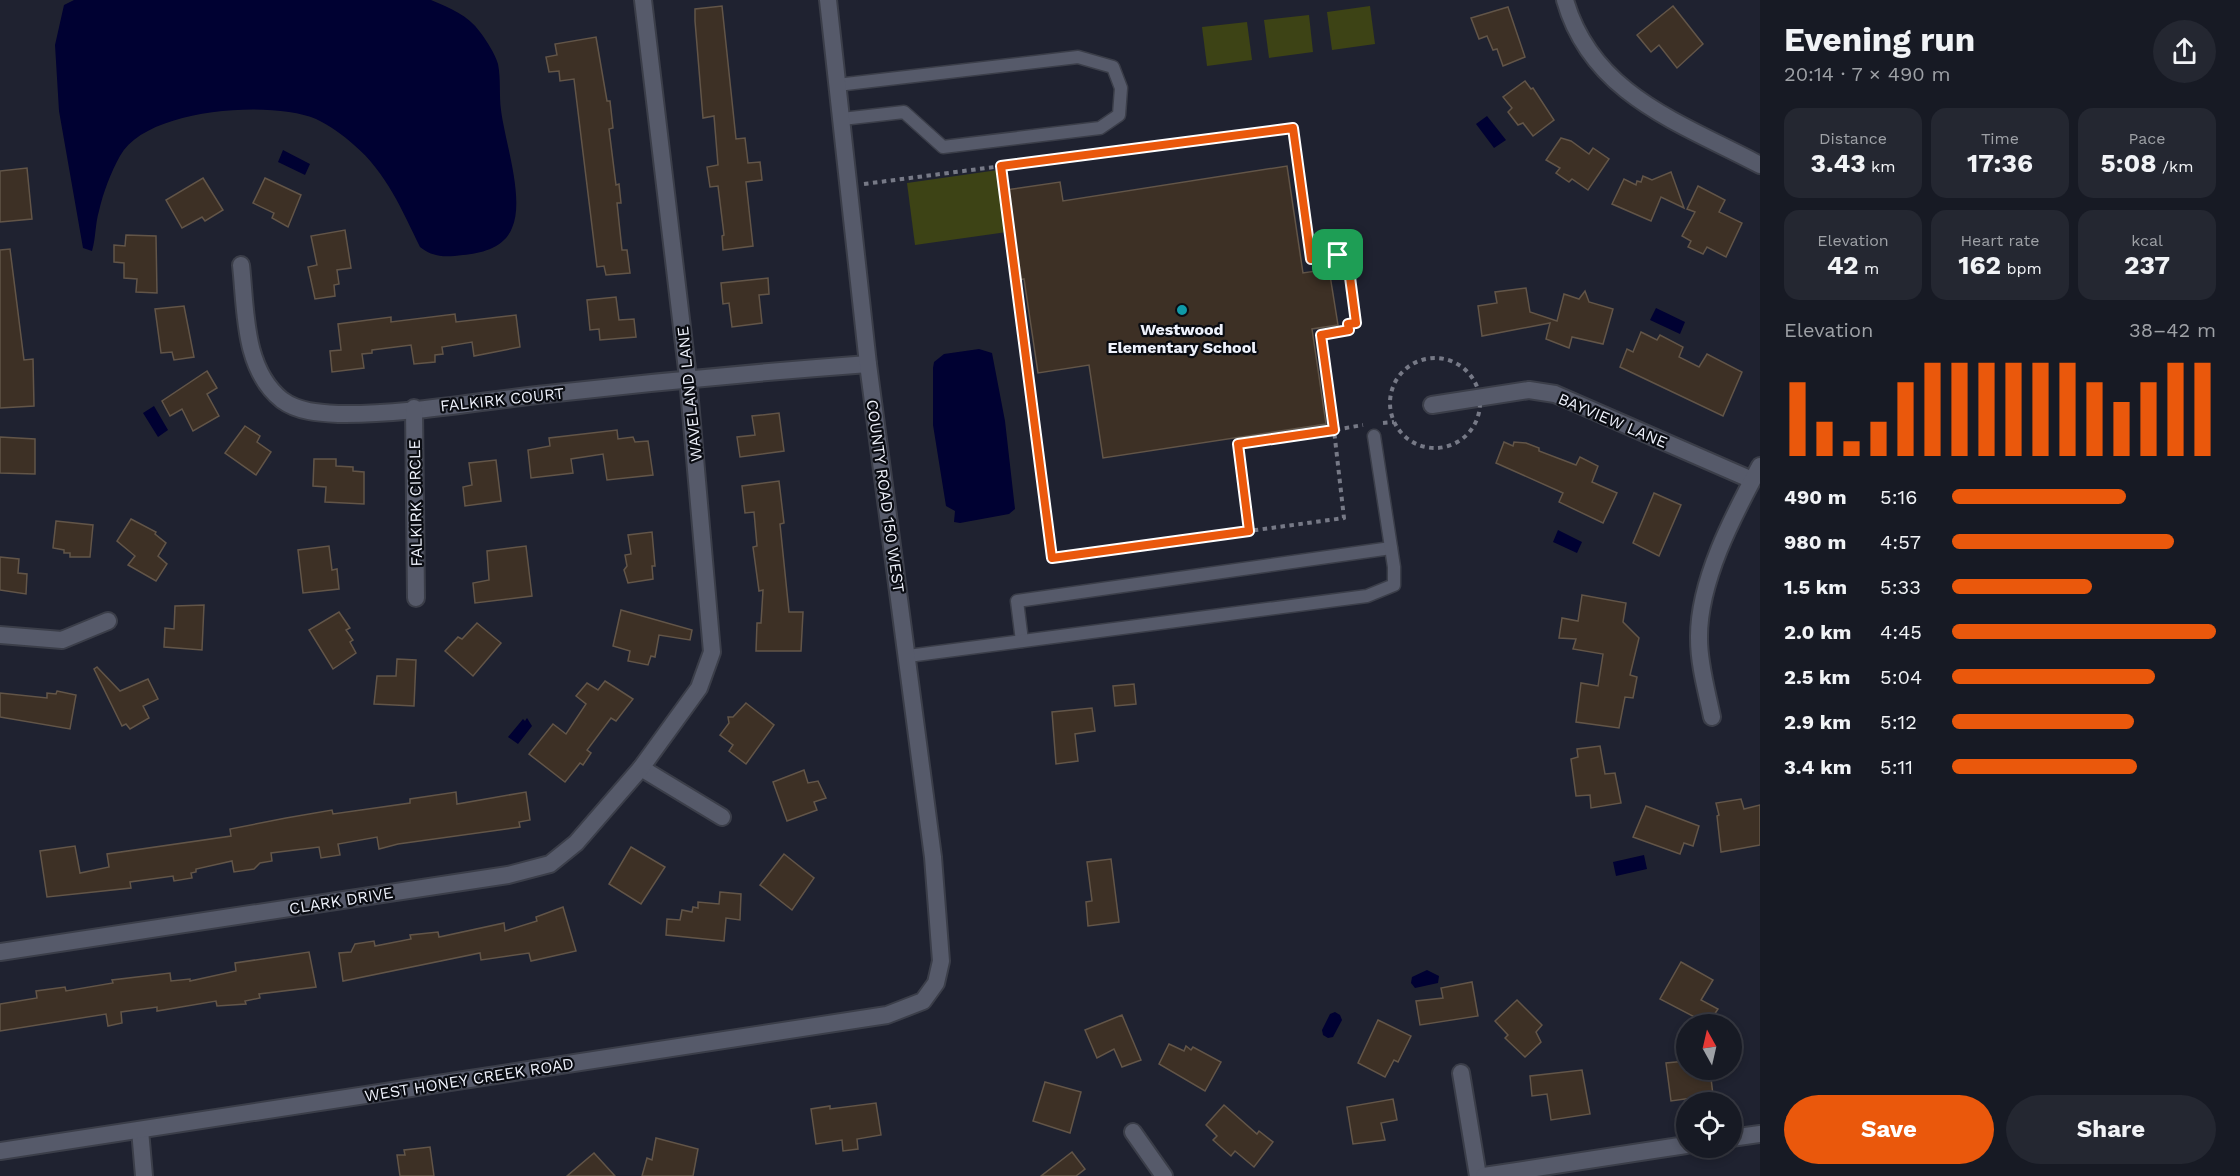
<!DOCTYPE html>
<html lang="en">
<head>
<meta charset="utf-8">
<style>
	:root { --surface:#171a24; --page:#242731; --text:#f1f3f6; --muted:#9ea1a6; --line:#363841; --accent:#ea580c }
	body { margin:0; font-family:"Work Sans",sans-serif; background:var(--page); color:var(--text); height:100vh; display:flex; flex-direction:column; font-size:22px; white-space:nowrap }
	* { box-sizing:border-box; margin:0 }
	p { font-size:20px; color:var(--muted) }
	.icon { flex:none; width:33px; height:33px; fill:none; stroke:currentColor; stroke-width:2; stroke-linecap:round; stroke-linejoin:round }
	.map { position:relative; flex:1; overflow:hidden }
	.drawer { display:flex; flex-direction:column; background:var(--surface); width:480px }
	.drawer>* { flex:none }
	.needle { width:39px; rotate:352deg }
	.controls { position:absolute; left:1676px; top:1014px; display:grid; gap:12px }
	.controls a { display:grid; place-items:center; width:66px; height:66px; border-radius:50%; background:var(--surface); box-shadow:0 3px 9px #0003,0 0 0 2px var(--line); font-size:30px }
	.pin { position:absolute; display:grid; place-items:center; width:51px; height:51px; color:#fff; margin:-26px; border-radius:12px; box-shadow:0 3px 9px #0006 }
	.round { display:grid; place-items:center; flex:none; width:63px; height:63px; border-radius:32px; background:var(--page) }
	.head { display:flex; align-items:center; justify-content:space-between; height:102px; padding:0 24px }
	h1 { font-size:33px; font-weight:700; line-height:45px }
	.stats { display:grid; grid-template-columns:repeat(3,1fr); gap:9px; height:102px; padding:6px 24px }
	.stats div { display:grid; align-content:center; border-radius:15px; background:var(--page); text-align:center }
	.stats b { font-size:26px; font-weight:700 }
	.stats small { font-size:16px; font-weight:400 }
	.stats p { font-size:16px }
	.chart { height:168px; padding:12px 24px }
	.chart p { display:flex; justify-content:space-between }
	.chart svg { width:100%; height:108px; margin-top:6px; stroke:var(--accent); stroke-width:6 }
	.primary-button { display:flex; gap:12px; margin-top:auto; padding:12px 24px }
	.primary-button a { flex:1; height:69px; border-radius:36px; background:var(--accent); color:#fff; font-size:24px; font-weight:700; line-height:69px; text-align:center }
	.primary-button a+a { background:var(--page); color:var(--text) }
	ul { padding:0 24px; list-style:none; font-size:20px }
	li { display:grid; grid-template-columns:96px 72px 1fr; align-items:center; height:45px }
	li i { height:15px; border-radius:8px; background:var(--accent) }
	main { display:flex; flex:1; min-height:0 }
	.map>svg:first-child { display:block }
	.green { fill:#3d4315 }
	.water { fill:#000132 }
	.building { fill:#3d3025; stroke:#625548; stroke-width:1.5 }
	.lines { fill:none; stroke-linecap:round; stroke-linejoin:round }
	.service-casing { stroke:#3b3e49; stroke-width:15 }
	.minor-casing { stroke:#3b3e49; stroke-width:20 }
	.path { stroke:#767986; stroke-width:4; stroke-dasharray:4.5 4.5; stroke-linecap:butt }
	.service { stroke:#565a6a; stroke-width:12 }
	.minor { stroke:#565a6a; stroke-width:16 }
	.route-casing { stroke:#fff; stroke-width:12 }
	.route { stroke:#ea580c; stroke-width:8 }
	.culture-dot { fill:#0f9aa8; stroke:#0a0c12; stroke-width:2 }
	.labels { text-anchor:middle; stroke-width:4.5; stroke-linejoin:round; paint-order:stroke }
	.poi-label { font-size:16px; font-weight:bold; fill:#eef1fb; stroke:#0a0c12 }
	.street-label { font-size:16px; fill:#eef1fb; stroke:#0a0c12 }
</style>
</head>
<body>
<main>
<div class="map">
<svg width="1760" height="1176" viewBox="0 0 1760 1176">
	<rect width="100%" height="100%" fill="#1f2230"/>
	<g class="green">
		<path d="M1370,6L1375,44L1332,50L1327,12Z"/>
		<path d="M1309,15L1313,52L1269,58L1264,20Z"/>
		<path d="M1247,22L1252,60L1207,66L1202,27Z"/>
		<path d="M998,170L1007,232L915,245L907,183Z"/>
	</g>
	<g class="water">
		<path d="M74,0H431C450,8 468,15 480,32C487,41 495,54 498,64C501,79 499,95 501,110C505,142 525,199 512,228C504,248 482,253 463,255C446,257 434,258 420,247C402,210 386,172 354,145C343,135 329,125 316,119C271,100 146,108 120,156C111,172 103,193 99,211C95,224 96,238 92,251L83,248L59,111L55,45L64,5Z"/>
		<path d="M1487,116L1506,140L1494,148L1476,124Z"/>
		<path d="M283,150L310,164L305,175L278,162Z"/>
		<path d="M1656,308L1685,322L1680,334L1650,320Z"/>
		<path d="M979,349L992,353L1005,421L1015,509L1009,514L960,523L954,522L955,511L946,506L933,425V368L934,362L944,354Z"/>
		<path d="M154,406L168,430L158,437L143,413Z"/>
		<path d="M1558,530L1582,542L1577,553L1553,542Z"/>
		<path d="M527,718L532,726L518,744L508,737L523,719L525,721Z"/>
		<path d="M1644,855L1647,869L1616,876L1613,862Z"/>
		<path d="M1427,970L1439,976L1438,983L1415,988L1411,983L1412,977Z"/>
		<path d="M1335,1012L1340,1015L1342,1020L1333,1037L1328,1038L1323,1035L1322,1030L1330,1014Z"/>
	</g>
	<g class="building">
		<path d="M722,6L736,139L745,138L748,163L760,162L762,180L746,182L753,246L723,250L722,236L724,235L718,186L710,187L707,167L718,165L714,116L703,118L695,21V9Z"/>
		<path d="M1673,6L1703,44L1677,68L1659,45L1651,52L1637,35Z"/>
		<path d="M1508,7L1525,57L1503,66L1497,49L1493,50L1487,36L1479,39L1471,18Z"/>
		<path d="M596,37L607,101H610L613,128L609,129L616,185L619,184L621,203H617L622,250H627L630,273L606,275L604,266L597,267L574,79L560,81L559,71L549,72L546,57L557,55L555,44Z"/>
		<path d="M1525,81L1531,89L1533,88L1554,120L1533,136L1523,123L1518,125L1508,112L1512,108L1503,97Z"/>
		<path d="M1561,138L1571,141L1589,154L1593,148L1609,159L1588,190L1572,179L1569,182L1556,173L1560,168L1546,160Z"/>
		<path d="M1287,166L1303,273L1329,269L1338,325L1312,329L1326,424L1103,458L1089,365L1038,373L1024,279L1019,280L1006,190L1060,182L1063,201Z"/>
		<path d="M27,168L32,219L0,222V171Z"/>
		<path d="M1671,172L1684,208L1661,197L1651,221L1612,204L1624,179L1636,185L1637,181L1641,182L1643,176L1652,180Z"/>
		<path d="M203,178L223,210L205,221L202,217L182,228L166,200Z"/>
		<path d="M265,178L301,195L288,227L272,218L274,213L253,203Z"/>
		<path d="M1698,186L1725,200L1719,212L1742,223L1726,257L1707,247L1703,254L1688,247L1691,241L1682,236L1695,212L1687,209Z"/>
		<path d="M345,230L351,268L337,270L339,284L334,285L335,296L315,299L308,267L317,265L311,236Z"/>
		<path d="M126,235L156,236L157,293L136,292L137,279L124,278V263L114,262V245L125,246Z"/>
		<path d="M10,249L24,360L33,359L34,406L0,408V250Z"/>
		<path d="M768,278L769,294L759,295L762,323L732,327L729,303L723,304L721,283Z"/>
		<path d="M1526,288L1530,312L1557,321L1564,294L1579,299L1585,291L1589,302L1613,309L1603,344L1572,337L1569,348L1546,339L1550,323L1482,336L1478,306L1497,303L1495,292Z"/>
		<path d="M616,297L619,320L634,319L636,337L600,340L599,329L590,330L587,300Z"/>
		<path d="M184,306L194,357L174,360L172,352L161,353L155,309Z"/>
		<path d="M455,314L456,322L516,315L520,347L474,356L472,342L442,347L443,354L435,355V362L414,364L411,345L372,350V353L362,354L364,368L332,372L330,351L341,350L338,324L391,317V322Z"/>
		<path d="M1641,332L1657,340L1660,335L1683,347L1679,357L1699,367L1707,354L1742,372L1723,416L1620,367L1627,349L1633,352Z"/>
		<path d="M207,371L217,388L207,394L219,416L193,431L182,409L170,416L162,401Z"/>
		<path d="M779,413L784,451L740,457L737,437L755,435L752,416Z"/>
		<path d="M245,426L260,436L257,442L271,452L256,475L225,453Z"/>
		<path d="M617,430L618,439L633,437L635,442L648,441L653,475L607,480L603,454L571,459L573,473L531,478L528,450L550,446L549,438Z"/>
		<path d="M0,437L35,439V474L0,473Z"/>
		<path d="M1504,442L1513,446L1514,442L1526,443L1539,448V451L1576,465L1580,457L1598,466L1592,482L1617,493L1603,523L1559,502L1563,493L1496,463Z"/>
		<path d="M314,459H336V466L353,467V471L364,472V504L325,502L326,487L313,486Z"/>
		<path d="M496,460L501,501L465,506L463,487L472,485L469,463Z"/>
		<path d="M779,481L784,523L780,524L789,612H803L801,651H756L757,623H761L763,590L759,591L753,547L757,546L754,512L745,513L742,486Z"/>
		<path d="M1654,493L1681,505L1659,556L1633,543Z"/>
		<path d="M131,519L156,532L155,534L166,543L158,556L167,564L156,581L128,565L135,556L117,541Z"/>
		<path d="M56,521L93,525L90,557H70V553H64V550L53,548Z"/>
		<path d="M652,532L655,566H652L653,579L628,583L624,570L627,566L625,555L631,554L628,535Z"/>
		<path d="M329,546L332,570L337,569L339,589L303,593L298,550Z"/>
		<path d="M526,546L532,596L475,603L473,583L489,580L487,551Z"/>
		<path d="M0,557L19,559L18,573L27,574L26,594L0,590Z"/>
		<path d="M1582,595L1626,603L1623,622L1639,638L1630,675L1637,677L1633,698L1625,697L1619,728L1576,722L1581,683L1598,686L1603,654L1573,649L1576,639L1559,638L1562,618L1578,621Z"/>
		<path d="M204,605L202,650L164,647L165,628L174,629L175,606Z"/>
		<path d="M621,610L692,630L690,640L659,635L655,657L651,656L648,665L628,661L630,651L613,646Z"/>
		<path d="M339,612L350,628L346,630L353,640L350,642L356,653L333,669L309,630Z"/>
		<path d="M477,623L501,643L473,676L445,651L458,637L462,639Z"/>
		<path d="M397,659L416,660L414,706L374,704L377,676H396Z"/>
		<path d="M97,667L120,691L148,679L158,699L143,706L149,718L130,729L126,724L122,726L94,669Z"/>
		<path d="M605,681L633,699L616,721L611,718L587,750L591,753L583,765L580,763L565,782L529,754L553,724L566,734L586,704L576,696L587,683L598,690Z"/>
		<path d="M1134,684L1136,704L1115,706L1113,686Z"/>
		<path d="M57,691L76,695L70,729L0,717V693L47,698V693L56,694Z"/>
		<path d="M746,703L774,725L746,764L729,751L733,745L720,735L729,723L728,717H733Z"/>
		<path d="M1092,708L1095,731L1075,734L1078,761L1056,764L1052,712Z"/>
		<path d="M1600,746L1605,774L1615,773L1621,803L1591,808L1590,795L1576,796L1571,759L1578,757L1577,749Z"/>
		<path d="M804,770L808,783L818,781L826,798L814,802L817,810L787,821L773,782Z"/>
		<path d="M456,792L457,804L526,792L530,820L519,822L520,827L398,844L379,849L377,837L338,844L340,855L321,858L319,847L271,853L272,861L260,863L254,869L234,872L232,861L196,869V872L191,873L192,878L174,881L173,876L130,882L131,888L47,897L40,851L75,846L80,873L109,867L107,854L231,836L230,829L286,818L332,810L333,814L410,803V799Z"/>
		<path d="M1741,799L1744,809L1760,805V845L1721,852L1717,816L1719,815L1716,803Z"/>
		<path d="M1646,806L1699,826L1693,846L1684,843L1680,854L1633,837Z"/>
		<path d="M631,847L665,867L641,904L609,884Z"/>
		<path d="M784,854L814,878L792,910L760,885Z"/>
		<path d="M1111,859L1119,922L1088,926L1086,902L1092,901L1087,862Z"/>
		<path d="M720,892L741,894L740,920L726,918L724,941L666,935L667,919L680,920L682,910L692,912L693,907L698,908V902L719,904Z"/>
		<path d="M563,907L576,951L531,961L529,953L481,960L480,953L343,981L339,953L351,952L355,944L374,941L375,946L411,939L410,935L438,932L439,937L504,923L505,931L537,921L536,917Z"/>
		<path d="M309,952L316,987L259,994L260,998L245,1001L246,1004L217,1006L216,1001L157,1011V1007L121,1012L122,1023L108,1026L106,1014L0,1031V1004L37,998L36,991L65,987L66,991L113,983L112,980L170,973L171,981L190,979V981L236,971L235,963Z"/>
		<path d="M1681,962L1713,980L1701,1000L1718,1009L1708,1024L1660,999Z"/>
		<path d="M1472,982L1478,1016L1420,1025L1416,1001L1443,998L1441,988Z"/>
		<path d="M1517,1000L1542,1025L1536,1032L1541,1042L1525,1057L1505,1038L1508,1035L1495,1021Z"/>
		<path d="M1122,1015L1141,1060L1122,1067L1114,1049L1097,1058L1085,1030Z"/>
		<path d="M1378,1020L1411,1036L1398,1062L1394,1060L1385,1077L1358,1063Z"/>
		<path d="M1169,1044L1184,1051L1186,1046L1191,1050L1193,1047L1221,1062L1205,1091L1159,1064Z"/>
		<path d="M1686,1061V1070H1710L1713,1095L1671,1101L1666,1063Z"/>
		<path d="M1582,1070L1590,1114L1551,1120L1547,1094L1532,1096L1530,1076Z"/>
		<path d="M1045,1082L1081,1092L1070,1133L1033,1121Z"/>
		<path d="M1393,1099L1397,1120L1381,1123L1385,1140L1353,1144L1347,1107Z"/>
		<path d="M876,1103L881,1135L857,1139L858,1149L843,1151L842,1140L816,1144L811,1109L830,1106V1109Z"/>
		<path d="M1224,1105L1257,1134L1259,1131L1273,1142L1254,1167L1235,1151L1231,1156L1213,1140L1217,1136L1206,1125Z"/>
		<path d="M656,1138L698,1149L693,1176H642L647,1158L652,1160Z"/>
		<path d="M430,1147L434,1176H400L397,1155H405L404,1150Z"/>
		<path d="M1072,1152L1085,1169L1076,1176H1041Z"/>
		<path d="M594,1153L615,1176H567Z"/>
	</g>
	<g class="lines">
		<g class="service-casing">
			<g id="service">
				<path d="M837,85L1078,57L1113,67L1121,88L1119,115L1100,128L943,147L904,112L842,119"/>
				<path d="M1022,641L1017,601L1391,548"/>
				<path d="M908,656L1367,596L1394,585V567L1374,436"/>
			</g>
		</g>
		<g class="minor-casing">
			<g id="minor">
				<path d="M1565,0C1592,95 1681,123 1760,165"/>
				<path d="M241,265C246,310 243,369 282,400C298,412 320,413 339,414C408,415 478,401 547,394C654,382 761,372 868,364"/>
				<path d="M1432,405L1529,390L1555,394L1752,480"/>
				<path d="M414,408L416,598"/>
				<path d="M0,635L62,640L108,621"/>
				<path d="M1712,717C1707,692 1699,665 1699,639C1698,582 1733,516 1760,466"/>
				<path d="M641,768L722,817"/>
				<path d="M0,952L508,875L550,864L576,843L641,768L699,688L712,652L688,378L643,0"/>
				<path d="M1461,1073L1478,1176"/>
				<path d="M140,1130L144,1176"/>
				<path d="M1133,1132L1164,1176"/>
				<path d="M1731,1138L1760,1134"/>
				<path d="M0,1151L887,1015L923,1001L936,983L941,961L933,857L868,364L828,0"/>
				<path d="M1484,1176L1686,1145"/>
			</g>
		</g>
		<g class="path">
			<path d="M1001,166L1052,558L1249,531L1238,444L1334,430L1344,518L1249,531"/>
			<path d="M864,184L1293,128L1311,259L1338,256L1339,263L1348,262L1356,323L1348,324L1349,330L1321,335L1334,430L1363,425"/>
			<circle cx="1435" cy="403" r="45"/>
			<path d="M1383,423L1394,422"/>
		</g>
		<use href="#service" class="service"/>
		<use href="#minor" class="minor"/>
	</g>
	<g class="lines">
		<g class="route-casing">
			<path id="route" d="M1293,128L1311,259L1338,255L1339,263L1348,262L1356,323L1348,324L1349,330L1321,335L1334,430L1238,444L1249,531L1052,558L1001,166Z"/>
		</g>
		<use href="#route" class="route"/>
	</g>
	<circle class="culture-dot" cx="1182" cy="310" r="6"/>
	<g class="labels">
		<g class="poi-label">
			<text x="1182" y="335">Westwood<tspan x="1182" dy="18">Elementary School</tspan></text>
		</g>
		<g class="street-label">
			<text transform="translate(689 394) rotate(-96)" y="6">WAVELAND LANE</text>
			<text transform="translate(502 399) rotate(-6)" y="6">FALKIRK COURT</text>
			<text transform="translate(1613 420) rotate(23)" y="6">BAYVIEW LANE</text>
			<text transform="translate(886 496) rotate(82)" y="6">COUNTY ROAD 150 WEST</text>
			<text transform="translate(415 503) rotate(-91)" y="6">FALKIRK CIRCLE</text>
			<text transform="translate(341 900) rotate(-9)" y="6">CLARK DRIVE</text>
			<text transform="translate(469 1079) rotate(-9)" y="6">WEST HONEY CREEK ROAD</text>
		</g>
	</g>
</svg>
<div class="controls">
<a><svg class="needle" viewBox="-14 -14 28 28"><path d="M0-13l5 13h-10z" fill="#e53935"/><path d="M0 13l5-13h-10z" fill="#9ea1a6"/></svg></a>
<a><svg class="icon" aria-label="locate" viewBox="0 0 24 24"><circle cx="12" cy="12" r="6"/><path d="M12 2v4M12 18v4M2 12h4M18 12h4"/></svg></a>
</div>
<div class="pin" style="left:1338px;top:255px;background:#1e9e55"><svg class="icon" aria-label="arrive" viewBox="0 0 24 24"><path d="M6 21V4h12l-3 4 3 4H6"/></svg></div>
</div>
<section class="drawer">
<div class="head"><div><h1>Evening run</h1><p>20:14 · 7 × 490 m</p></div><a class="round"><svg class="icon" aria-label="share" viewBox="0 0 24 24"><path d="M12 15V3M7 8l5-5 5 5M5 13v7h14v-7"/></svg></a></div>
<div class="stats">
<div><p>Distance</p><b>3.43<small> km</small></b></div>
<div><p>Time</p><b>17:36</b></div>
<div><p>Pace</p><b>5:08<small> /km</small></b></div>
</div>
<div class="stats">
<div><p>Elevation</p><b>42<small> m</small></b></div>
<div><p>Heart rate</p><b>162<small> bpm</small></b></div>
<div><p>kcal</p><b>237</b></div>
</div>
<div class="chart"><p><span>Elevation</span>38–42 m</p>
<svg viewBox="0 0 160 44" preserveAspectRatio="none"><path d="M5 44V14M15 44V30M25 44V38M35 44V30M45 44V14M55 44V6M65 44V6M75 44V6M85 44V6M95 44V6M105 44V6M115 44V14M125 44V22M135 44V14M145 44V6M155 44V6"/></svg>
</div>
<ul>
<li><b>490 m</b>5:16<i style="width:66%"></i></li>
<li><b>980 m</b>4:57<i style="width:84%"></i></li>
<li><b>1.5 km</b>5:33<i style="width:53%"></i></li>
<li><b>2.0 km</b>4:45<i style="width:100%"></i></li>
<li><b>2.5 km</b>5:04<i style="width:77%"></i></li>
<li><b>2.9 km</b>5:12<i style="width:69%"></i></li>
<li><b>3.4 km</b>5:11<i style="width:70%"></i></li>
</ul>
<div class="primary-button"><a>Save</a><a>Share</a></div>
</section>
</main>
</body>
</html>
